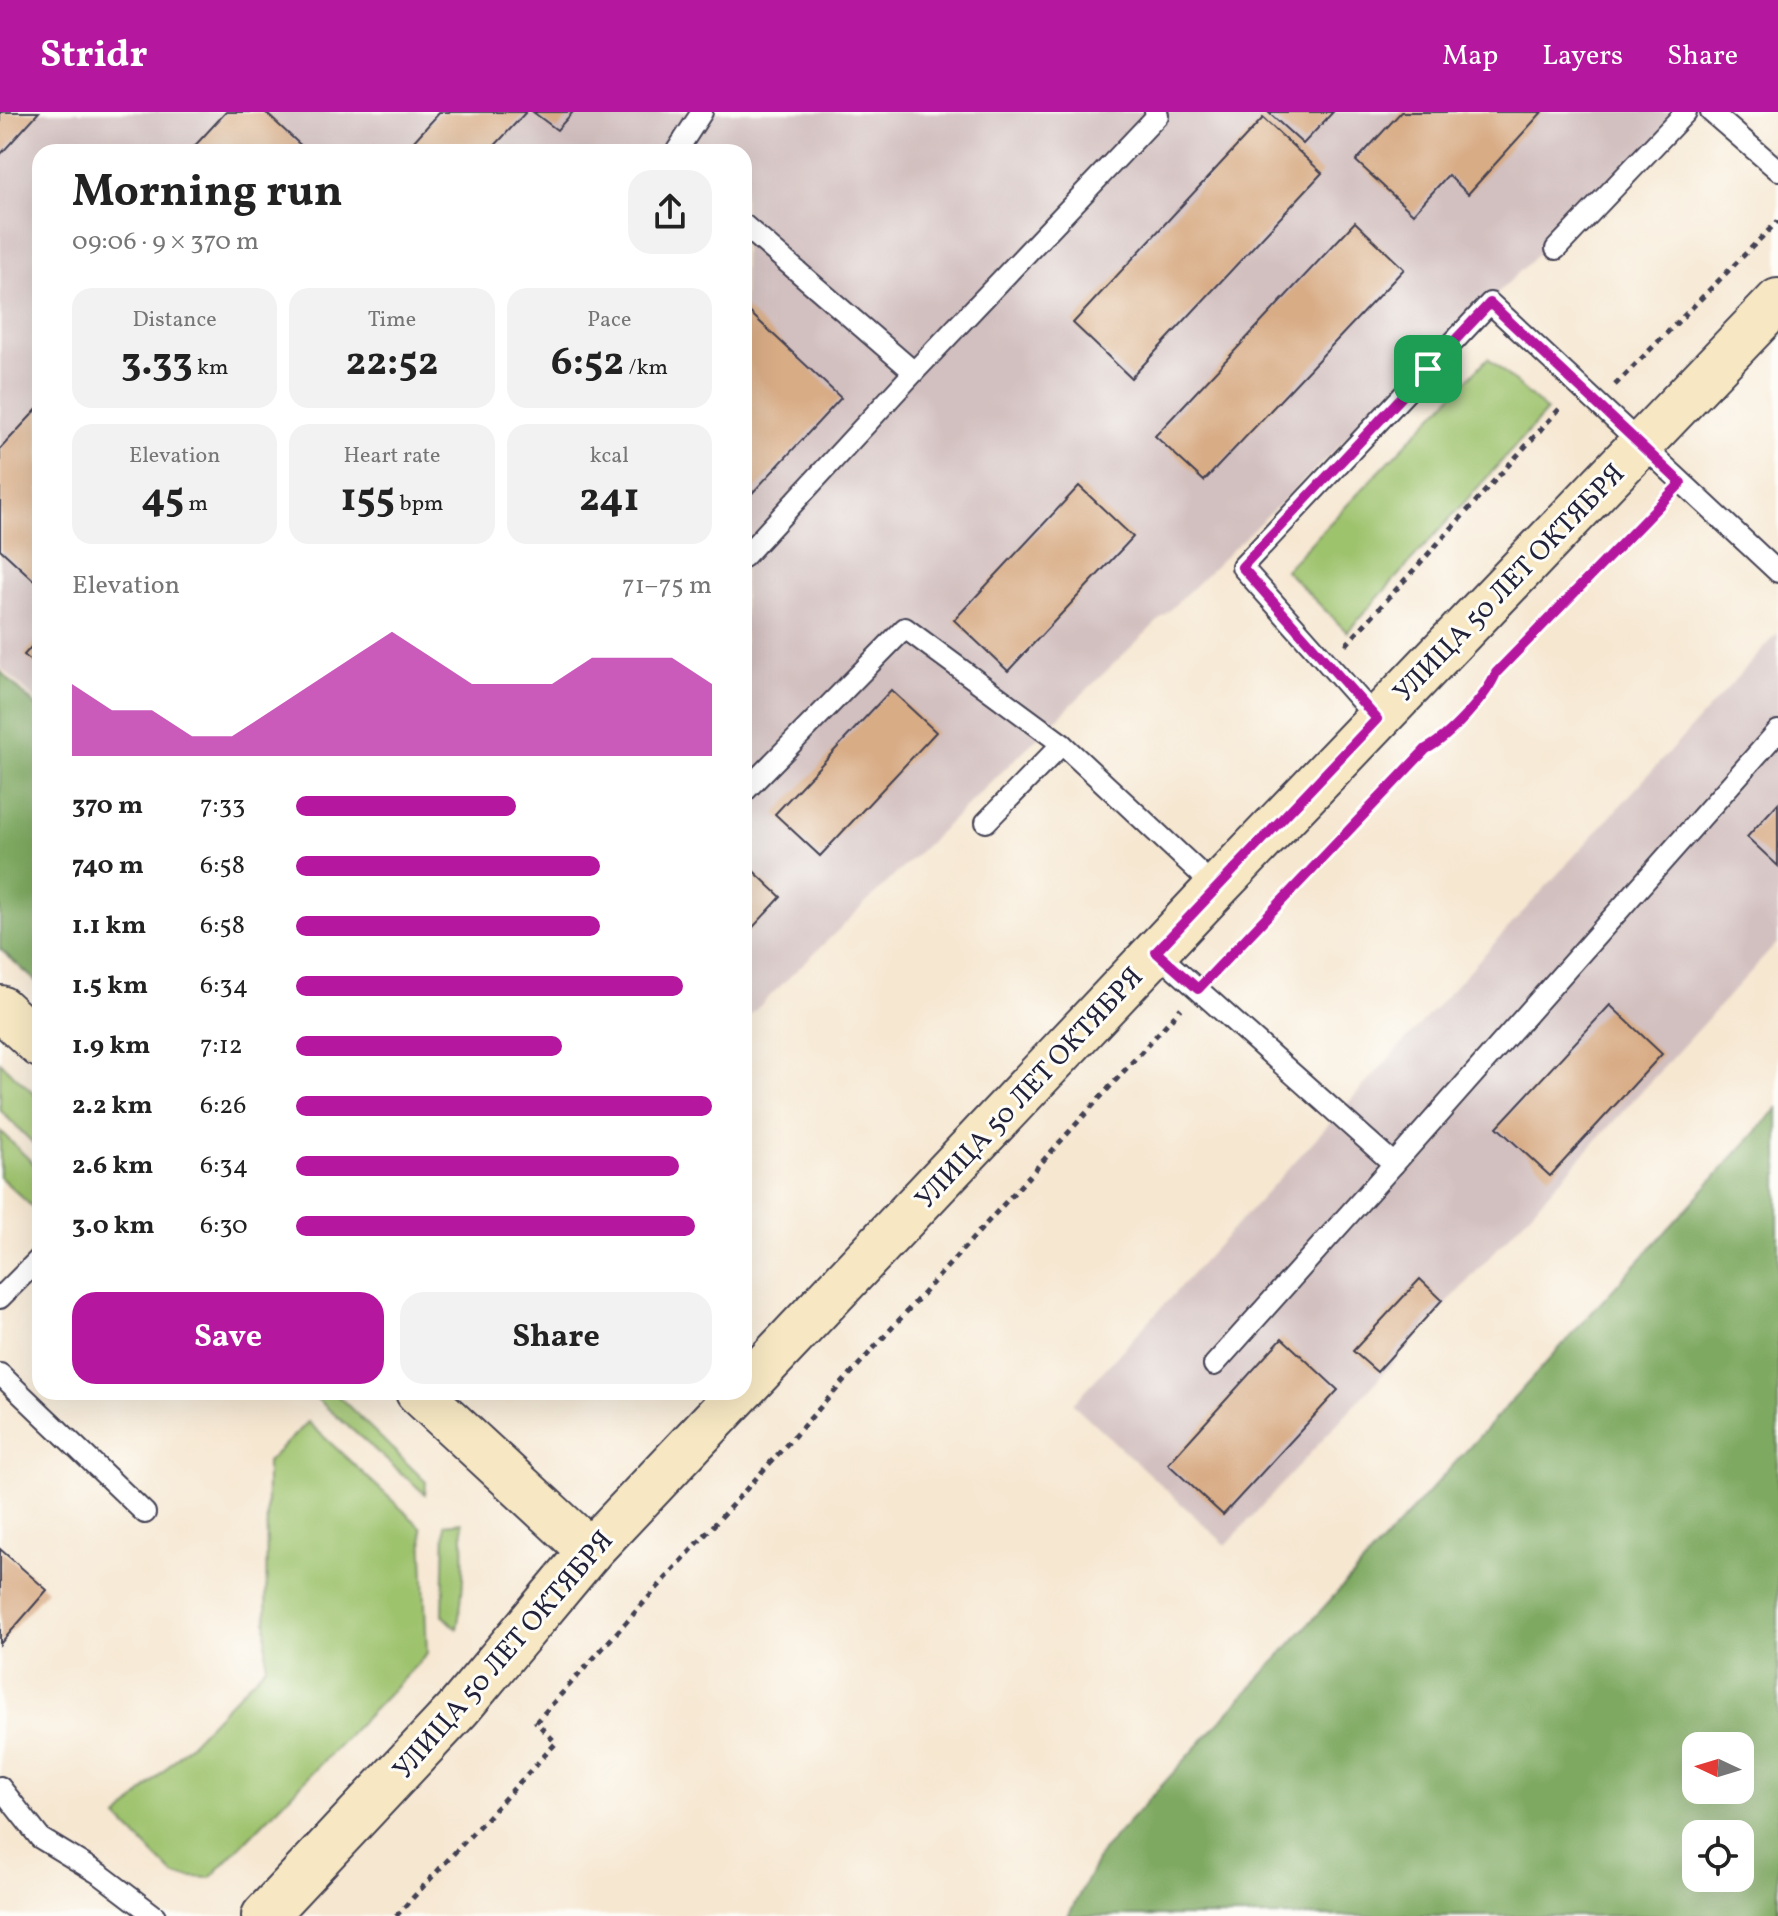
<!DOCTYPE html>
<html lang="en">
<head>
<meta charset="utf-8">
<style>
	:root { --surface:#fff; --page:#f2f2f2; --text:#222; --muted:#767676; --accent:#b5179e }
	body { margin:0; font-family:Vollkorn,serif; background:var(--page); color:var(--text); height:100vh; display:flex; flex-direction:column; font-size:30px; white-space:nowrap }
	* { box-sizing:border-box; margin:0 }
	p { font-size:26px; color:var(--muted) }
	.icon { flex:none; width:44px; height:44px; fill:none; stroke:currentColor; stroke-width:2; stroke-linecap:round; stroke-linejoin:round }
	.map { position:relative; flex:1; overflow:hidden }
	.panel { position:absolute; left:32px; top:32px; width:720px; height:1256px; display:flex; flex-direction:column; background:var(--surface); border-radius:24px; box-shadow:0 8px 32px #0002 }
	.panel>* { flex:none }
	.needle { width:52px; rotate:274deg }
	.buttons { position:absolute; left:1682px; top:1620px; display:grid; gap:16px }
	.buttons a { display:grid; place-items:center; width:72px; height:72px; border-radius:16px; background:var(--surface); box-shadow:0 8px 32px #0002; font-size:40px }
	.pin { position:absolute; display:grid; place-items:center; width:68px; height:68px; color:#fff; margin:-34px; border-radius:16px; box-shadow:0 4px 12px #0006 }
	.round { display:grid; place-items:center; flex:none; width:84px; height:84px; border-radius:24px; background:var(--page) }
	.summary { display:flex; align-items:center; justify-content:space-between; height:136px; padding:0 40px }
	h1 { font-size:44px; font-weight:700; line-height:60px }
	.stats { display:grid; grid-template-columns:repeat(3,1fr); gap:12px; height:136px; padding:8px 40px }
	.stats div { display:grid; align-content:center; border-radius:20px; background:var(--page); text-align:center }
	.stats b { font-size:40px; font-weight:700 }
	.stats small { font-size:22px; font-weight:400 }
	.stats p { font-size:22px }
	.chart { height:224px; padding:16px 40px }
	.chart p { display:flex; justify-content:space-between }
	.chart svg { width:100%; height:144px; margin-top:8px; fill:var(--accent); opacity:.7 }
	.action { display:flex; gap:16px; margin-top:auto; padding:16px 40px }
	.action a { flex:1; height:92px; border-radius:24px; background:var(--accent); color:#fff; font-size:32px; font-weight:700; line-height:92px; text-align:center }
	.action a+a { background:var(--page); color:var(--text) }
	ul { padding:0 40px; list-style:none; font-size:26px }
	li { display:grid; grid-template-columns:128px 96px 1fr; align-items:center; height:60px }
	li i { height:20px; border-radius:10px; background:var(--accent) }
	header { display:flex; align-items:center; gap:48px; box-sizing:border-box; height:112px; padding:0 40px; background:var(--accent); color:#fff }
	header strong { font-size:38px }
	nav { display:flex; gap:44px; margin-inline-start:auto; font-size:28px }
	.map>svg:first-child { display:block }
	.industrial { fill:#d2bfbf }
	.green { fill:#9ec36d; stroke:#607254; stroke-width:2 }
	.forest { fill:#7ea960; stroke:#50664e; stroke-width:2; fill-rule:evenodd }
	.building { fill:#d8ac85 }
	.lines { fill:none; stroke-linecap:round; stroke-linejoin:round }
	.service-casing { stroke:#424052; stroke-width:24 }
	.secondary-casing { stroke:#424052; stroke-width:48 }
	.path { stroke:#424052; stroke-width:5; stroke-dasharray:6 6; stroke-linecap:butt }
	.service { stroke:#fff; stroke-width:20 }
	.secondary { stroke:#f7e8c3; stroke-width:44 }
	.route-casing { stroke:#fff; stroke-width:16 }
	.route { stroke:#b5179e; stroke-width:10 }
	.labels { text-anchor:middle; stroke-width:6; stroke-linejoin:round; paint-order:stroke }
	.street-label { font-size:28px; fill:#22223b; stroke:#fdfcf7 }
</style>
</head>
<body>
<header>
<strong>Stridr</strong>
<nav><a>Map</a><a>Layers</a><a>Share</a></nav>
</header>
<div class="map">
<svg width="1778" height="1804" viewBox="0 0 1778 1804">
	<rect width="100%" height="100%" fill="#fdfcf7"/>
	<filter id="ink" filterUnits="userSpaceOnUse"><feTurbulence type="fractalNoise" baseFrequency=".0125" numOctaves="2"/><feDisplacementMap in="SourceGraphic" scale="16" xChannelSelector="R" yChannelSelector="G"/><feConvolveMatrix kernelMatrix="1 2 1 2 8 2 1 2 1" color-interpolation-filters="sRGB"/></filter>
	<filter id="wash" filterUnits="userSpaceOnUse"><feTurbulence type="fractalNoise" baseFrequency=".006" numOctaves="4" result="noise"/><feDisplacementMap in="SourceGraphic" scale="32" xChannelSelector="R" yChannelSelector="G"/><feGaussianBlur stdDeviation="1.8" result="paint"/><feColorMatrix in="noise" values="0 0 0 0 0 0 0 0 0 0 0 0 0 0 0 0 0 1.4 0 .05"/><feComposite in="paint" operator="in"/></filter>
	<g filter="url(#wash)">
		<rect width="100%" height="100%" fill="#f6e7d1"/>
		<g class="industrial">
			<path d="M0,0H1685L744,909V40H40V591L0,555Z"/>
			<path d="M1778,521V830L1226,1433L1073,1292Z"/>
		</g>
		<g class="green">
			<path d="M1488,246L1547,299L1347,520L1285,458Z"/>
			<path d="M0,950L40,987V1038L0,998Z"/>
			<path d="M0,1019L40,1058V1102L0,1065Z"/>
			<path d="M309,1280H334L426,1370L425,1382Z"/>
			<path d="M308,1310L422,1416L427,1542L210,1766L175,1764L118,1706L266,1554L267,1350Z"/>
			<path d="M462,1410C465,1447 464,1481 457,1517L443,1503L445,1412Z"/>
		</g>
		<g class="forest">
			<path d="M0,559L40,598V873L0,837Z"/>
			<path d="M1778,996V1804H1068L1102,1739ZM1696,1634H1740V1678H1696ZM1696,1722H1740V1766H1696Z"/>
		</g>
		<g id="blocks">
			<g class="building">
				<path d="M0,0H39L0,43Z"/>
				<path d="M226,0H265L308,40H189Z"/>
				<path d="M440,0H526L489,40H404Z"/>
				<path d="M533,0H573L557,18Z"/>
				<path d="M1268,0H1333L1303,32Z"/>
				<path d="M1401,0H1542L1468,82L1448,63L1413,102L1356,49Z"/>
				<path d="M1263,6L1322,61L1131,266L1073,211Z"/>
				<path d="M1355,110L1404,157L1204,369L1155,324Z"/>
				<path d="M744,195L841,286L744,390Z"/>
				<path d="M40,294V474L0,437V337Z"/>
				<path d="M1079,374L1133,425L1008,559L954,508Z"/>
				<path d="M40,525V557L24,543Z"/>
				<path d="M891,578L936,620L820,744L775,702Z"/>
				<path d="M1778,691V754L1747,725Z"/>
				<path d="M744,750L781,785L744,825Z"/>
				<path d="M1610,893L1662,942L1550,1064L1497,1015Z"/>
				<path d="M1420,1167L1442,1188L1377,1260L1353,1239Z"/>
				<path d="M1282,1226L1338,1278L1223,1403L1168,1352Z"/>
				<path d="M0,1437L47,1478L0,1532Z"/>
			</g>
		</g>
	</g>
	<g filter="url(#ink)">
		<use href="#blocks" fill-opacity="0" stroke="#424052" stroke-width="2"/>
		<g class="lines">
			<g class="service-casing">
				<g id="service">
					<path d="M1711,0L1778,58"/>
					<path d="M676,40L702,0"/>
					<path d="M744,113L914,260"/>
					<path d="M1556,137L1686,0"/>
					<path d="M744,445L914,260L1158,3L1155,0"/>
					<path d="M1377,607L1242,455L1490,191L1778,460"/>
					<path d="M744,680L905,516L1062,632"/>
					<path d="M986,710L1062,632L1216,776"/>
					<path d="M1156,840L1394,1052L1214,1253"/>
					<path d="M1394,1052L1778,619"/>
					<path d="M0,1186L40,1146"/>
					<path d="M0,1262L145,1401"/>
					<path d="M0,1675L40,1726L101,1763L155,1804"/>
				</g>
			</g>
			<g class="secondary-casing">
				<g id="secondary">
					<path d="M0,896L40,933"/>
					<path d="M744,1276L1216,776L1778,189"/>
					<path d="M418,1280L590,1439"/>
					<path d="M264,1804L459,1596L590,1439L740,1280"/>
				</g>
			</g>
			<g class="path">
				<path d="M1615,273L1778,109"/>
				<path d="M1346,533L1562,294"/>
				<path d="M1215,859L1426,637C1448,626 1487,584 1496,561L1665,387"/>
				<path d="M396,1804L556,1631L536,1610L1181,896"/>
			</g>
			<use href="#service" class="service"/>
			<use href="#secondary" class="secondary"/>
		</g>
	</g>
	<g class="lines" filter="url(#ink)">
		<g class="route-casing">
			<path id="route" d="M1490,191L1681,371L1496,561C1487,584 1448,626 1426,637L1198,877L1156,840L1377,607L1242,455Z"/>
		</g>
		<use href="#route" class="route"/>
	</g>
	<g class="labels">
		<g class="street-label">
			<text transform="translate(1508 470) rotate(-46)" y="10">УЛИЦА 50 ЛЕТ ОКТЯБРЯ</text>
			<text transform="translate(1028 975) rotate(-47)" y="10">УЛИЦА 50 ЛЕТ ОКТЯБРЯ</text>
			<text transform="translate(502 1542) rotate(-49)" y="10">УЛИЦА 50 ЛЕТ ОКТЯБРЯ</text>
		</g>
	</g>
</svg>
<div class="buttons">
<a><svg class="needle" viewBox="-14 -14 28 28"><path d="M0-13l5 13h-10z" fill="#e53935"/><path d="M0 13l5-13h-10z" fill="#767676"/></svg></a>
<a><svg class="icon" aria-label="locate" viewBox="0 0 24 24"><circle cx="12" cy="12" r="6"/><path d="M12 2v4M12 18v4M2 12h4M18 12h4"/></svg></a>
</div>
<div class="pin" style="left:1428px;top:257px;background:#1e9e55"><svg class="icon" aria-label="arrive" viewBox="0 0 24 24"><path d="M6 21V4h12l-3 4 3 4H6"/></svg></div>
<section class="panel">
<div class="summary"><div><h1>Morning run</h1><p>09:06 · 9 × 370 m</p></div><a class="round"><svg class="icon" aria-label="share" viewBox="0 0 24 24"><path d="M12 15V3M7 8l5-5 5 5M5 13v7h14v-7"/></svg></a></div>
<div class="stats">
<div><p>Distance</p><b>3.33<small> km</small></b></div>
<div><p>Time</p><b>22:52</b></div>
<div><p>Pace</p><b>6:52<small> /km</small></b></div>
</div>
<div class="stats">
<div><p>Elevation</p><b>45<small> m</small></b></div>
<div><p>Heart rate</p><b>155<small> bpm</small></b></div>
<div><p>kcal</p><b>241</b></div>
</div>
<div class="chart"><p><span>Elevation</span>71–75 m</p>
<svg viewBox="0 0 160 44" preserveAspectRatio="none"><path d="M0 44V22L10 30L20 30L30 38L40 38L50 30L60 22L70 14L80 6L90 14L100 22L110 22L120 22L130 14L140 14L150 14L160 22V44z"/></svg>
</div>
<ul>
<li><b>370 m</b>7:33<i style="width:53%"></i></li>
<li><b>740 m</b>6:58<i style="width:73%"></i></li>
<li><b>1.1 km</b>6:58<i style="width:73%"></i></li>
<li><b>1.5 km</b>6:34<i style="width:93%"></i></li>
<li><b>1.9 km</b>7:12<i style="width:64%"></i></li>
<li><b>2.2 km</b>6:26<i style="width:100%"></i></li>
<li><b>2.6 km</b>6:34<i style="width:92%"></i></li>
<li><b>3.0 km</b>6:30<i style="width:96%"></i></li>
</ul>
<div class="action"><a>Save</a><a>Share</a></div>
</section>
</div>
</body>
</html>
